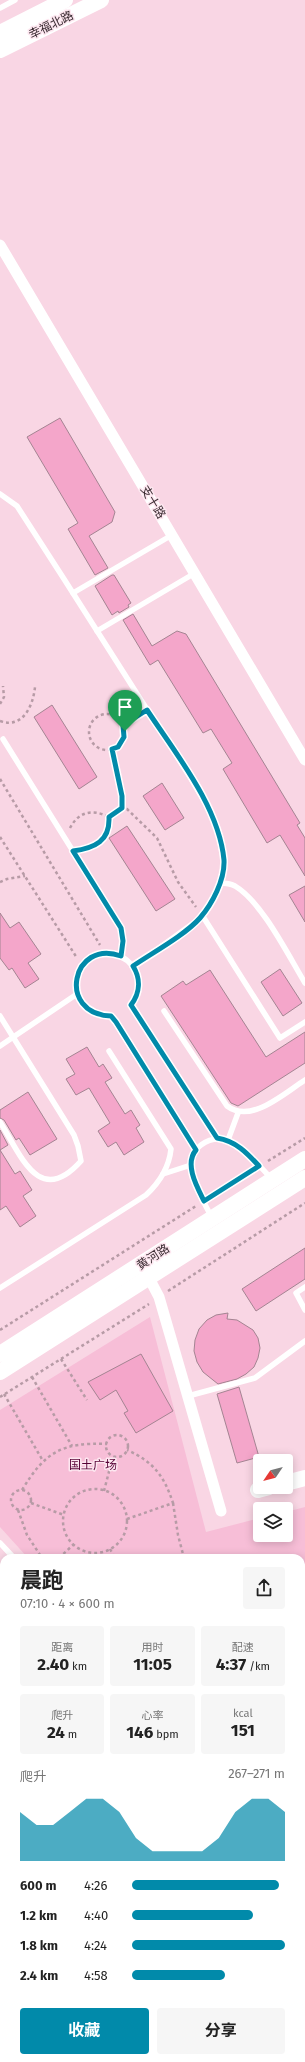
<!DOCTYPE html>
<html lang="zh">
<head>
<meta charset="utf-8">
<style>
	:root { --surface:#fff; --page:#f6f6f6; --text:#222; --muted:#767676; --accent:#018aaa }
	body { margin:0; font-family:"Fira Sans","Noto Sans SC",sans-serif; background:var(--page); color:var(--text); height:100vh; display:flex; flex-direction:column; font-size:15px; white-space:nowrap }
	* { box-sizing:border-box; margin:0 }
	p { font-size:13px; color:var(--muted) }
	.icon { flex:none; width:22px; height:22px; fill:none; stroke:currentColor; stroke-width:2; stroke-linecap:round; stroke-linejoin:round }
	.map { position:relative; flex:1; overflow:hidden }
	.details { position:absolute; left:0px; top:1554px; width:305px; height:508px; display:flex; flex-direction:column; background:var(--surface); border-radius:12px 12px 0 0; box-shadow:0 2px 10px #0003 }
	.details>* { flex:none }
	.needle { width:26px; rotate:235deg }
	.buttons { position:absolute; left:253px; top:1454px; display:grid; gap:8px }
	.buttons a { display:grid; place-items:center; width:40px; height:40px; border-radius:4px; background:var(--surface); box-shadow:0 2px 10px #0003; font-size:20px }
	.pin { position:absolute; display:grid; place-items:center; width:34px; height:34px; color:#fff; margin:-41px -17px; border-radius:50% 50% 50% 0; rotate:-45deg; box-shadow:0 0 4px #0007 }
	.pin .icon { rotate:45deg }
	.round { display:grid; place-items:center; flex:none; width:42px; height:42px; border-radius:4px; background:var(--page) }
	.summary { display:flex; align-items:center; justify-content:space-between; height:68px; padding:0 20px }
	h1 { font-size:22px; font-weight:700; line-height:30px }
	.figures { display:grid; grid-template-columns:repeat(3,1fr); gap:6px; height:68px; padding:4px 20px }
	.figures div { display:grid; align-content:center; border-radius:4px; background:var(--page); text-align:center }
	.figures b { font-size:17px; font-weight:700 }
	.figures small { font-size:11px; font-weight:400 }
	.figures p { font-size:11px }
	.chart { height:112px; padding:8px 20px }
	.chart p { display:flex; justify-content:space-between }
	.chart svg { width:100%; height:72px; margin-top:4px; fill:var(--accent); opacity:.7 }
	.primary-button { display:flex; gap:8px; margin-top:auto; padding:8px 20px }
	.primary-button a { flex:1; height:46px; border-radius:4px; background:var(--accent); color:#fff; font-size:16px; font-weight:700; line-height:46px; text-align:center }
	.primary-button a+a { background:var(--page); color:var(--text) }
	ul { padding:0 20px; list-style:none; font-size:13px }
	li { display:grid; grid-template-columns:64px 48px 1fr; align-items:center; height:30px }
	li i { height:10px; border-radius:5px; background:var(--accent) }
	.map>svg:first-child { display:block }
	.green { fill:#f7bed7 }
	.building { fill:#f4a6ca; stroke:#a48492 }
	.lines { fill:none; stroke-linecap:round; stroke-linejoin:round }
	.path { stroke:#b79ba6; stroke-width:2.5; stroke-dasharray:3 3; stroke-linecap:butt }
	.lane { stroke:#fff; stroke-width:5.5 }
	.street { stroke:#fff; stroke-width:11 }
	.secondary { stroke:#fff; stroke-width:16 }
	.primary { stroke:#fff; stroke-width:18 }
	.route-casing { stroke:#fff; stroke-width:8 }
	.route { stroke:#018aaa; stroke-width:5 }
	.labels { text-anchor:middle; stroke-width:3; stroke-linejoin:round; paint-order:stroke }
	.street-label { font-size:12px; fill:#3a2c32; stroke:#fde7f0 }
	.park-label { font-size:12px; fill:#560035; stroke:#fde7f0 }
</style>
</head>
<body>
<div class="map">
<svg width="305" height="2062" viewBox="0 0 305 2062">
	<rect width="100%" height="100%" fill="#f9d6e4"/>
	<path class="green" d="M150,1317L206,1532L260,1518V1535H286V1512L305,1507V1867L301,1862V1558H28L0,1527V1410Z"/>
	<g class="building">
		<path d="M60,418L115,512L112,522L89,536L108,568L95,575L68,529L78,523L27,437Z"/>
		<path d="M112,575H114L131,603L128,605L129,607L119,613L118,611L112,615L95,586Z"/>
		<path d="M133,614L152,646L177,631L186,634L300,823L297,825L305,838V876L280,835L267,843L223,769L232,763L211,729L203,733L158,660L150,665L123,620Z"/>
		<path d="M52,705L97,777L79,789L34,717Z"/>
		<path d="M162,783L184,818L165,830L143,796Z"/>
		<path d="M127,826L175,899L156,911L109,838Z"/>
		<path d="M305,886V922L289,895Z"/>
		<path d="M0,913L10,928L19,922L41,954L28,963L39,979L25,988L12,968L9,970L0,958Z"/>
		<path d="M280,969L302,1003L283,1016L261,982Z"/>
		<path d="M210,970L266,1057L305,1032V1063L238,1106L231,1103L161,996L183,981L186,985Z"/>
		<path d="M87,1047L99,1067L103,1064L112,1078L105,1082L125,1114L131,1110L140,1125L136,1128L144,1142L124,1155L116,1142L108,1147L98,1131L110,1123L89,1088L76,1095L66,1079L75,1074L66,1059Z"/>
		<path d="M28,1092L57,1139L30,1155L19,1138L16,1140L4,1120L0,1118V1110Z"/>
		<path d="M0,1130L8,1145L0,1150Z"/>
		<path d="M0,1150L15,1174L20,1171L32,1190L23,1196L36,1216L20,1227L6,1206L0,1210Z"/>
		<path d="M305,1248V1279L256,1311L242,1289Z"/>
		<path d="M228,1313L227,1319L237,1320L253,1330L258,1338L260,1348L258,1358L254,1367L246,1374L237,1379L218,1384L203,1372L197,1362L194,1351L195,1340L199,1329L207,1320L216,1315Z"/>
		<path d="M141,1354L173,1411L136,1433L124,1413L128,1411L116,1390L100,1400L88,1382Z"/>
		<path d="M239,1387L259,1457L237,1463L217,1394Z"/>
	</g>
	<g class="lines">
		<g class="path">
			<path d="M0,704L4,697L3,686"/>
			<circle cx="107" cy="732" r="18"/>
			<path d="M0,721C23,729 33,706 35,687"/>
			<path d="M123,725L140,714"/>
			<path d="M112,749L122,796V808"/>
			<path d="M0,779L100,945"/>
			<path d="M70,828C79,811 93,809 109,817"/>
			<path d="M0,837L77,958"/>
			<path d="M83,849C100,844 110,836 109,817L122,808L127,809L157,838L178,882L196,907"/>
			<path d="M0,882L7,879L25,876"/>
			<path d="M268,1161L305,1138"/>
			<path d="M210,1197L252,1171"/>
			<path d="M168,1291L305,1203"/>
			<path d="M0,1330L196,1206"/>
			<path d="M61,1359L87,1400"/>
			<path d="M32,1377L72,1446"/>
			<path d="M4,1394L43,1461"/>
			<path d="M0,1397L149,1304"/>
			<circle cx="117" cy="1446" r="11"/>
			<circle cx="95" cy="1521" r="32"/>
			<circle cx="21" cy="1500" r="10"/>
			<path d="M22,1490C45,1452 62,1442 107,1444"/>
			<path d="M104,1491L113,1456"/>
			<path d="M31,1503L64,1515"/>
			<path d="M173,1503L178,1535L184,1558"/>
			<path d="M18,1510L27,1535L42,1558"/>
			<path d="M127,1519L173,1503C164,1476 154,1462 127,1450"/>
			<path d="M110,1549L115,1558"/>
			<path d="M59,1558L74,1544"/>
		</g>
		<g class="lane">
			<path d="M0,8L15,0"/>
			<path d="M0,494L17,506L64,579L190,777L213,816L219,837L224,862L220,883L211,902L199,919L133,967"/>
			<path d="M73,593L172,535"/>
			<path d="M97,631L195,573"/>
			<path d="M3,739L121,928L123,941L121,956"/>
			<path d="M220,883C225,883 231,884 235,886C262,902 288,955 305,983"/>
			<path d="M202,915L280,1038L305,1022"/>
			<path d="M164,1011L227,1106C251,1124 283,1094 305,1080"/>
			<path d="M0,1016L74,1135L78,1146L81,1161C39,1208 21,1155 0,1122"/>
			<path d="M0,1046L77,994"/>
			<path d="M228,1140L238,1113"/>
			<path d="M196,1150L111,1016C57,1014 72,942 116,955C124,957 131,963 135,970C141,982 139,994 131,1005L217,1138"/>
			<path d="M163,1174L191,1165"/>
			<path d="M212,1218C205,1204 195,1188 192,1173C190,1162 192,1151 201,1145C229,1125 253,1160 271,1178"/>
			<path d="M305,1287L296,1293L305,1310"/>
			<path d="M0,1288L146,1195C160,1182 169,1168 171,1149L109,1051"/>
			<path d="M188,1396L255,1378L305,1341"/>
			<path d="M0,1543L14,1558"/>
			<path d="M0,1667L4,1664"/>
			<path d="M0,1685L4,1689"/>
			<path d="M0,1772L4,1777"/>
			<path d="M0,1860L4,1864"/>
			<path d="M301,1880L305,1885"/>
			<path d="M0,1949L4,1954"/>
			<path d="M301,2007L305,2011"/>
			<path d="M105,2062L110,2058"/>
		</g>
		<g class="street">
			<path d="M0,245L305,760"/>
			<path d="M149,1278L159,1297L221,1511"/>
		</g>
		<g class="secondary">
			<path d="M0,33L65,0"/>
			<path d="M0,50L101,0"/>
			<path d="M0,1354L305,1159"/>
			<path d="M0,1372L305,1178"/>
			<path d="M286,1483L305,1478"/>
			<path d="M258,1490L269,1487"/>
		</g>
		<g class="primary">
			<path d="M0,1575L4,1580"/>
			<path d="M0,1651L4,1655"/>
			<path d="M301,1920L305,1924"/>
			<path d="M301,1971L305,1975"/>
		</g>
	</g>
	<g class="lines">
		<g class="route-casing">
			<path id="route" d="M147,710C176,754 219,807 224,860C225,880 212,904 200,918C185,935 152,953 133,966C141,979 140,993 131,1005L217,1138C236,1141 247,1153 259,1166L204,1201C197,1187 184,1164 196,1150L116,1022L111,1016C56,1014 72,938 121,956L123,941L121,928L73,851C95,848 110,841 109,817L122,808V796L112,749L118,747L124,737L123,725Z"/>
		</g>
		<use href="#route" class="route"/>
	</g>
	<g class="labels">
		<g class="street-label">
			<text transform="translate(51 25) rotate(-26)" y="4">幸福北路</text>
			<text transform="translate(153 502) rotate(59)" y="4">支十路</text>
			<text transform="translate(153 1257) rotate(-33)" y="4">黄河路</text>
		</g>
		<g class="park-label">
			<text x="93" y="1469">国土广场</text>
		</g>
	</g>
</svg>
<div class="buttons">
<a><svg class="needle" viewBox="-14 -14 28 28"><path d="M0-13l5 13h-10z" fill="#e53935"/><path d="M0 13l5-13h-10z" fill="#767676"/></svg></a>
<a><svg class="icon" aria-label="layers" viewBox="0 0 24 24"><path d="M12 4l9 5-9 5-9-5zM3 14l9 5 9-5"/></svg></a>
</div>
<div class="pin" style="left:125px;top:731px;background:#1e9e55"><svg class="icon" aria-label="arrive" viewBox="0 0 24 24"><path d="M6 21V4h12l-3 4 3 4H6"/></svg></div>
<section class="details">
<div class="summary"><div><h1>晨跑</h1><p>07:10 · 4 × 600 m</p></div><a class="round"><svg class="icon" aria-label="share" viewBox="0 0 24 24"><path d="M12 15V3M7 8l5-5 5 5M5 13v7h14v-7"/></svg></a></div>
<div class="figures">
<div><p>距离</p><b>2.40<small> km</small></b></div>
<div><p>用时</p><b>11:05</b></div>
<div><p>配速</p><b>4:37<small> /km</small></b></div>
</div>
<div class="figures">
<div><p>爬升</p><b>24<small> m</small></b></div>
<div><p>心率</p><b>146<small> bpm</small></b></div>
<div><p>kcal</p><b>151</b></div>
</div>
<div class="chart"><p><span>爬升</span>267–271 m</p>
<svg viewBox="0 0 160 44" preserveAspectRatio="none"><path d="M0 44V14L10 22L20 22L30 14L40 6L50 6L60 14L70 30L80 38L90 38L100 38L110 38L120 30L130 14L140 6L150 6L160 14V44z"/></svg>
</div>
<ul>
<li><b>600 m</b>4:26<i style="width:96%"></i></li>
<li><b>1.2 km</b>4:40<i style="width:79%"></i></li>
<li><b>1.8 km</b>4:24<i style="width:100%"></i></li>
<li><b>2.4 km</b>4:58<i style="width:61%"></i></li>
</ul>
<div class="primary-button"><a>收藏</a><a>分享</a></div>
</section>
</div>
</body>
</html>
